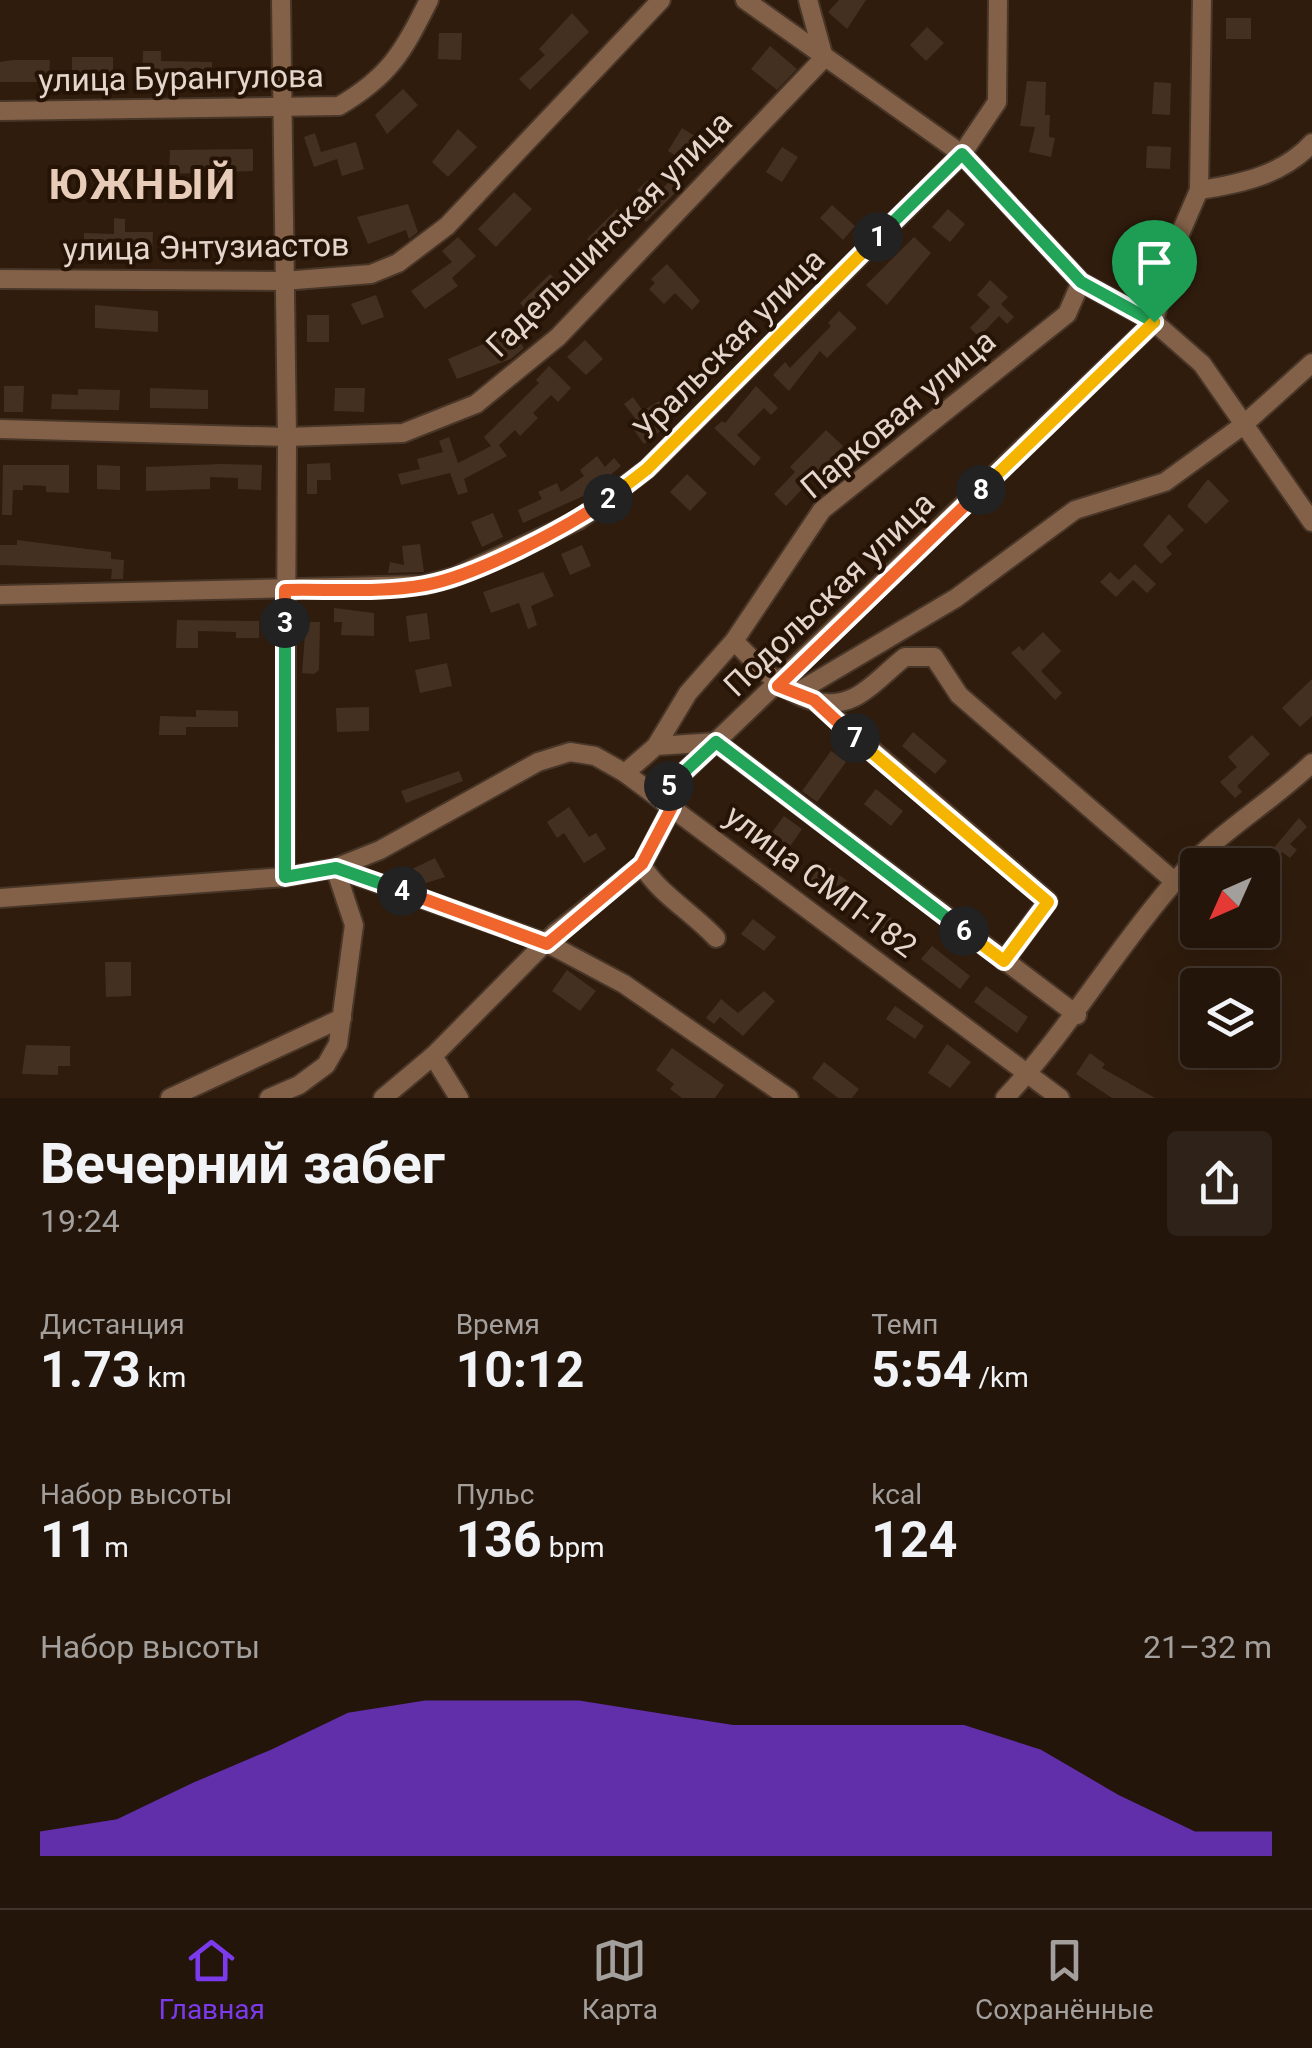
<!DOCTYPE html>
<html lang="ru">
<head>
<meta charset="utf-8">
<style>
	:root { --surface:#23150a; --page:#2f2218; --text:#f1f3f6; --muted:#a39f9c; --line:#40342b; --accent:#7c3aed }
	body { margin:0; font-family:Roboto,sans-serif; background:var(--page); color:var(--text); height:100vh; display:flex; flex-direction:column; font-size:38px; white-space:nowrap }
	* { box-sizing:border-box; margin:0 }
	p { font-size:32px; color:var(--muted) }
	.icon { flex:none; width:55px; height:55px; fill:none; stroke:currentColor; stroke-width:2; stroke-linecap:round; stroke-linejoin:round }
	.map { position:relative; height:1098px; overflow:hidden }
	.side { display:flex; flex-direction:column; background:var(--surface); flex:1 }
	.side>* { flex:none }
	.needle { width:65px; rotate:225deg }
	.controls { position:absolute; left:1180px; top:848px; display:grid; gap:20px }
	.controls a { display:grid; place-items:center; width:100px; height:100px; border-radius:10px; background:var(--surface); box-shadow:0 10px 40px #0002,0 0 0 2px var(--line); font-size:50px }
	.pin { position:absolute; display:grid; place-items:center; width:85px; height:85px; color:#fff; margin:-102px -42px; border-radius:50% 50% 50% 0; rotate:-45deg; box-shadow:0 0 10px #0007 }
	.pin .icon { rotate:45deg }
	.km { position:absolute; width:50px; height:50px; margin:-25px; border-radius:50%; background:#222; color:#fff; font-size:28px; line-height:50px; text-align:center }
	.round { display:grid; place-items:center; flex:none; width:105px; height:105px; border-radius:10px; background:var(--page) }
	.headline { display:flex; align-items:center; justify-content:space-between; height:170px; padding:0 40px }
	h1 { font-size:55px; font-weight:700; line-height:75px }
	.metrics { display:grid; grid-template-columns:repeat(3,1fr); gap:15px; height:170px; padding:10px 40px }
	.metrics div { display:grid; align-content:center }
	.metrics b { font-size:50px; font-weight:700 }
	.metrics small { font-size:28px; font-weight:400 }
	.metrics p { font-size:28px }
	.chart { height:280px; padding:20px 40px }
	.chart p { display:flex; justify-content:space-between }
	.chart svg { width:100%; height:180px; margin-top:10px; fill:var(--accent); opacity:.7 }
	.menu { display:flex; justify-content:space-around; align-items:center; height:140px; border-top:2px solid var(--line); background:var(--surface); font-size:28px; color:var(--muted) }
	.menu a { display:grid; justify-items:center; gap:5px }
	.menu .active { color:var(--accent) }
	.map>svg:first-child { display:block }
	.building { fill:#443021 }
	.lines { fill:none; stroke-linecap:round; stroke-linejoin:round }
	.minor-casing { stroke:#483628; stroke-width:22 }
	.minor { stroke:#836148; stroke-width:18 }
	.split-1-casing { stroke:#fff; stroke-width:20 }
	.split-2-casing { stroke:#fff; stroke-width:20 }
	.split-3-casing { stroke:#fff; stroke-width:20 }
	.split-4-casing { stroke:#fff; stroke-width:20 }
	.split-5-casing { stroke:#fff; stroke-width:20 }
	.split-6-casing { stroke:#fff; stroke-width:20 }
	.split-7-casing { stroke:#fff; stroke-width:20 }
	.split-8-casing { stroke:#fff; stroke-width:20 }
	.split-9-casing { stroke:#fff; stroke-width:20 }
	.split-1 { stroke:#22a559; stroke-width:12 }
	.split-2 { stroke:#f5b400; stroke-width:12 }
	.split-3 { stroke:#f0652b; stroke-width:12 }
	.split-4 { stroke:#22a559; stroke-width:12 }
	.split-5 { stroke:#f0652b; stroke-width:12 }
	.split-6 { stroke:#22a559; stroke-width:12 }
	.split-7 { stroke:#f5b400; stroke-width:12 }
	.split-8 { stroke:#f0652b; stroke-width:12 }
	.split-9 { stroke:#f5b400; stroke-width:12 }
	.labels { text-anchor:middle; stroke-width:8; stroke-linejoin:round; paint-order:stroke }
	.street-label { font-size:32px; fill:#e4d6cd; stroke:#251305 }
	.district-label { font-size:42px; font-weight:bold; letter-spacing:2.5px; fill:#e7ccb9; stroke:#251305 }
</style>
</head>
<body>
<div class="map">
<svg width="1312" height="1098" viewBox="0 0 1312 1098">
	<rect width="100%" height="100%" fill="#2f1c0d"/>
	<g class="building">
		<path d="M839,0H866L847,29L828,12Z"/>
		<path d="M572,13L589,32L530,90L519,79L545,55L539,49Z"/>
		<rect x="1226" y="18" width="25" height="21"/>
		<path d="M927,27L944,43L926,61L910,45Z"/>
		<path d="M439,33H462L461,60L438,59Z"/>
		<path d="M770,46L797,69L777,90L751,69Z"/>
		<path d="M143,51H161V61L212,62V78L142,79Z"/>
		<path d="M72,57H113V79L72,78Z"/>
		<path d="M13,60H50L49,82H0V62Z"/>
		<path d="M1027,81L1046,82L1045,115H1050L1049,137L1055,138L1051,157L1029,152L1035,127L1020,126Z"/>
		<path d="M1154,82L1171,83L1170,115L1152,114Z"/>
		<path d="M403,89L418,105L387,134L375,115Z"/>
		<path d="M682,128L703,141L689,164L668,151Z"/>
		<path d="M458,129L477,147L448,177L432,162Z"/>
		<path d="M315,133L321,152L356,142L364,169L342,176L337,159L314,167L304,137Z"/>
		<path d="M1147,146L1171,147L1170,169L1146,168Z"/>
		<path d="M782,147L798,157L782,182L766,172Z"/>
		<path d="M253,149V171L169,174L170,150Z"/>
		<path d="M676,175L684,184L646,222L637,213L648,202L637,190L648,180L659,192Z"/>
		<path d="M514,192L532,209L496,247L478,229Z"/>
		<path d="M408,204L418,232L409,239L406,230L368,244L357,217Z"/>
		<path d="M832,205L855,226L843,240L820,218Z"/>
		<path d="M617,209L632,224L601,254L587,239Z"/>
		<path d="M948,209L965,224L950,242L932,227Z"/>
		<path d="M114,218L125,219V232H153L152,256H130V247H107V257L84,256V233L114,234Z"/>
		<path d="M458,237L476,256L452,278L458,286L425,309L411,291L452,262L442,251Z"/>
		<path d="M914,237L931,253L887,305L866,285Z"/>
		<path d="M667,264L700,301L692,310L675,293L664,304L649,289L655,283L651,279Z"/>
		<path d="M550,274L564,288L534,317L520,303Z"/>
		<path d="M990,280L1008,297L1001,304L1014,317L1007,324L999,316L979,337L970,328L990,307L977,295Z"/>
		<path d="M376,295L384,317L362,325L351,304Z"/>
		<path d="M95,305L158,311V332L95,328Z"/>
		<path d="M839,311L857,328L827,358L820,351L789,391L773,375L785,362L790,368L831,326L828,323Z"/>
		<rect x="307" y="315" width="22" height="27"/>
		<path d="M507,325L524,348L511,359L457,379L448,359L495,339Z"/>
		<path d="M585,340L603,359L586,375L567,357Z"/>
		<path d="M549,366L571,388L558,402L551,395L533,413L538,418L520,436L515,430L499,445L507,456L464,479L468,492L458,495L450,473L401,485L398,474L420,469L417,459L443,452L439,441L449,437L458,463L491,446L484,437L539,383L536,380Z"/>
		<path d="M4,386H24L23,412H4Z"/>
		<path d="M756,386L778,408L771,415L764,408L737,435L761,458L754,466L714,428L722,421L725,423Z"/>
		<path d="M150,388L208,390V409L150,408Z"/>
		<path d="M335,388H365L364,412L334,411Z"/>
		<path d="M78,389L120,390L119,410L51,409L52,394L78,395Z"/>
		<path d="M633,397L643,411L659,401L672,422L644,444L629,423L635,418L624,404Z"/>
		<path d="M826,430L843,446L786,506L774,494L795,472L790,467Z"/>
		<path d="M597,456L605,467L614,458L621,466L588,494L523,523L518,510L542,499L538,492L557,483L561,492L584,476L580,470Z"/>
		<path d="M330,463L331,480H317V494H307V464Z"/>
		<path d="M220,464L262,465L261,490L238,489V478L210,477V489L146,491V467Z"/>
		<path d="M3,465H69V493L46,492V486L23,485V490H13L12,515H2Z"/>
		<path d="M97,465L120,466V490L97,489Z"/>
		<path d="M687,474L707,493L690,511L670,492Z"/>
		<path d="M1208,479L1229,501L1206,524L1187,506Z"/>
		<path d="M493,513L503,537L482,547L471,522Z"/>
		<path d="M1169,514L1184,530L1166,547L1172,554L1161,564L1143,545Z"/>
		<path d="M17,540L111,552V559L124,560L123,579H111L112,569L0,565V545H17Z"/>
		<path d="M420,544L424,572L388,573L390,562L404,565L402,546Z"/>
		<path d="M582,545L591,566L570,575L561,554Z"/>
		<path d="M1135,564L1156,584L1147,593L1133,580L1116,597L1100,582L1110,572L1119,580Z"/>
		<path d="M543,572L554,596L531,606L537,625L528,629L519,603L491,613L483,592Z"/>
		<path d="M334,608L374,613V636L341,635L342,622H334Z"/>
		<path d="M427,613L430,639L409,642L406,616Z"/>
		<path d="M177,620L259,621V638H236V632L198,631V648H176Z"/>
		<path d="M306,622H320L319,670L314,674L302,673Z"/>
		<path d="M1043,632L1061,651L1041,671L1062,693L1055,700L1011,653L1019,646L1023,651Z"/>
		<path d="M447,663L452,686L420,693L415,670Z"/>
		<path d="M1312,679V716L1300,727L1282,708Z"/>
		<path d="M369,707V731L337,732L336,708Z"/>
		<path d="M196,710L238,711V727H186V735H159L160,716L196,717Z"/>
		<path d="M913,732L947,761L935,774L902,746Z"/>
		<path d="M1252,735L1270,754L1237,786L1242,792L1235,798L1220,782L1237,767L1228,757Z"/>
		<path d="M831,751L846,762L817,802L802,791Z"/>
		<path d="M459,771L463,781L406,803L401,791Z"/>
		<path d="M876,789L903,811L891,826L864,804Z"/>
		<path d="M569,807L589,837L596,833L606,849L584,863L564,833L557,838L547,822Z"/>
		<path d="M784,816L802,829L780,861L761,847Z"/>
		<path d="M1299,818L1307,827L1290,844L1297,850L1290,858L1282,852L1272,862L1266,857Z"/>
		<path d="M435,858L445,877L420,885L412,869Z"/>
		<path d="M822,863L852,884L838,903L809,882Z"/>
		<path d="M878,909L907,930L896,945L867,923Z"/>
		<path d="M753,919L776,937L764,951L741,934Z"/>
		<path d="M932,946L970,976L960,989L921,959Z"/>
		<path d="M105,962H131V996L106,997Z"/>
		<path d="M567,970L596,991L580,1011L552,991Z"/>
		<path d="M986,986L1028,1017L1017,1033L974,1002Z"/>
		<path d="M764,991L775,1001L743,1036L720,1017L714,1024L706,1018L721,999L738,1013Z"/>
		<path d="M895,1006L924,1026L915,1039L886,1019Z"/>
		<path d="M947,1044L971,1062L950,1088L928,1073Z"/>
		<path d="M26,1045L70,1046V1066H58V1075L22,1074Z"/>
		<path d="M672,1048L724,1085L715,1098H682L670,1089L674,1084L656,1070Z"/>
		<path d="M1090,1053L1105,1064L1102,1068L1155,1098H1112L1076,1074Z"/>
		<path d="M824,1062L859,1089L852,1098H838L812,1078Z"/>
	</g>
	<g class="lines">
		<g class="minor-casing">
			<g id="minor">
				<path d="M281,0L287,437L285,877"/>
				<path d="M745,0L962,154L1081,282L1154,322L1202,364L1312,522"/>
				<path d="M0,111L339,106C390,76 403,52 429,0"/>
				<path d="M1199,190C1240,184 1283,175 1312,143"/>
				<path d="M0,279L283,281L371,274L398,263L447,226L661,0"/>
				<path d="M0,429L287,437L403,433L476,404L558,337L824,58L808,0"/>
				<path d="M0,595L424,585L454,577L579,520L647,469L962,154L997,102L998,0"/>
				<path d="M734,641C764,671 807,721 855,697C873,688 889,669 905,657H934L959,695L1174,881"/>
				<path d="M796,693L956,598L1075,510L1165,482L1242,426L1312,363"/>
				<path d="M814,700L1048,901L1004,961"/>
				<path d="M656,746L688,693L734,641L822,510L1067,314L1081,282"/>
				<path d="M625,773L656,746L716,742L1077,1015"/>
				<path d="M658,797L1154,322L1171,255L1199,190L1202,0"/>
				<path d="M642,865C659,894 692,912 716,938"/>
				<path d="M335,868L547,943L624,984L789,1098"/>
				<path d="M0,898L285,877L335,868L380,850L538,762L570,752L595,756L625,773L1060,1098"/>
				<path d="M433,1056L459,1098"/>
				<path d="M170,1098L342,1018"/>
				<path d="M269,1098L299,1085L326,1065L338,1044L354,925L335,868"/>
				<path d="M383,1098L433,1056L555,933L642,865L672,807"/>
				<path d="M1005,1098C1069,1030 1116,948 1177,879C1217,833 1269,804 1312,763"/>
			</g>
		</g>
		<use href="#minor" class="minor"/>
	</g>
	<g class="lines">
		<g class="split-1-casing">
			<path id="split-1" d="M878,237L962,154L1081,282L1154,322"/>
		</g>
		<g class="split-2-casing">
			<path id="split-2" d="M608,499L647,469L878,237"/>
		</g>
		<g class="split-3-casing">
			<path id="split-3" d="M285,623V590C330,589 381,593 425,585C476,576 566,528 608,499"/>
		</g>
		<g class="split-4-casing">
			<path id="split-4" d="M285,623V877L336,868L402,891"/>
		</g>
		<g class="split-5-casing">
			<path id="split-5" d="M402,891L547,944L642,864L672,807L658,796L669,786"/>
		</g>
		<g class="split-6-casing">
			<path id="split-6" d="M669,786L716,742L964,931"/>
		</g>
		<g class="split-7-casing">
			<path id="split-7" d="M855,738L1048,902L1004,961L964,931"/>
		</g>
		<g class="split-8-casing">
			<path id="split-8" d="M855,738L814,700L778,686L981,490"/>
		</g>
		<g class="split-9-casing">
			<path id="split-9" d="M981,490L1154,322"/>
		</g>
		<use href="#split-1" class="split-1"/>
		<use href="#split-2" class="split-2"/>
		<use href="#split-3" class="split-3"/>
		<use href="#split-4" class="split-4"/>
		<use href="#split-5" class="split-5"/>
		<use href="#split-6" class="split-6"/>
		<use href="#split-7" class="split-7"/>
		<use href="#split-8" class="split-8"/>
		<use href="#split-9" class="split-9"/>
	</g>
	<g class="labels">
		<g class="street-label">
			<text transform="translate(181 78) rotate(-1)" y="11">улица Бурангулова</text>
			<text transform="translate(609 234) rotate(-45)" y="11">Гадельшинская улица</text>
			<text transform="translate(206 247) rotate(-1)" y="11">улица Энтузиастов</text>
			<text transform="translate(729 344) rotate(-45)" y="11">Уральская улица</text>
			<text transform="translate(898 414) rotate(-40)" y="11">Парковая улица</text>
			<text transform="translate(829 594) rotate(-44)" y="11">Подольская улица</text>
			<text transform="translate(821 881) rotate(37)" y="11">улица СМП-182</text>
		</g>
		<g class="district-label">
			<text x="143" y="199">ЮЖНЫЙ</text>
		</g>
	</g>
</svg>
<div class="controls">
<a><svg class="needle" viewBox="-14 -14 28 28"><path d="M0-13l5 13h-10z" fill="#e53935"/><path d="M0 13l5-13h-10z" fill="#a39f9c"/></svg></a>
<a><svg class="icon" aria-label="layers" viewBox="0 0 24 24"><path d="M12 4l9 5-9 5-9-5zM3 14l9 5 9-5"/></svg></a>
</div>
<div class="pin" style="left:1154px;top:322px;background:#1e9e55"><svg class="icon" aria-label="arrive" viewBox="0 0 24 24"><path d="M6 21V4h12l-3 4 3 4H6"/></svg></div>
<b class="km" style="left:878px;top:237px">1</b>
<b class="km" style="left:608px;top:499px">2</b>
<b class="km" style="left:285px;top:623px">3</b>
<b class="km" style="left:402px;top:891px">4</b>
<b class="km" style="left:669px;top:786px">5</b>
<b class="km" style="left:964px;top:931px">6</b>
<b class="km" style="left:855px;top:738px">7</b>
<b class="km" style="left:981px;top:490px">8</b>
</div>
<section class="side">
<div class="headline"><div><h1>Вечерний забег</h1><p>19:24</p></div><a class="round"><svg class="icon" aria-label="share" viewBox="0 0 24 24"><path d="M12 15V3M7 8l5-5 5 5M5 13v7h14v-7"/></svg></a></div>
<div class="metrics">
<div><p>Дистанция</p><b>1.73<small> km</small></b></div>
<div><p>Время</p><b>10:12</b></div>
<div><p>Темп</p><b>5:54<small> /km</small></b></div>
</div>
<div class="metrics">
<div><p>Набор высоты</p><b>11<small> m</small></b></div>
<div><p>Пульс</p><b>136<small> bpm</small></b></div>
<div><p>kcal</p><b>124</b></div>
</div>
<div class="chart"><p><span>Набор высоты</span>21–32 m</p>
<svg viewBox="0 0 160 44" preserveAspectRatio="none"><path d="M0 44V38L10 35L20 26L30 18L40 9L50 6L60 6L70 6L80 9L90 12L100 12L110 12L120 12L130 18L140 29L150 38L160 38V44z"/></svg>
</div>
</section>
<nav class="menu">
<a class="active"><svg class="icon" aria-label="home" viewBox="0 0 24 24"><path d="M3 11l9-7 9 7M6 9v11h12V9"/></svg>Главная</a>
<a><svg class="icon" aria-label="map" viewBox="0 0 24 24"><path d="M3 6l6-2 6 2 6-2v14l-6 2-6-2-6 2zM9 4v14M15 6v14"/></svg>Карта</a>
<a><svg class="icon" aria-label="saved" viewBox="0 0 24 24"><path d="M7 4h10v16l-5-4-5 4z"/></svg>Сохранённые</a>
</nav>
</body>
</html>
